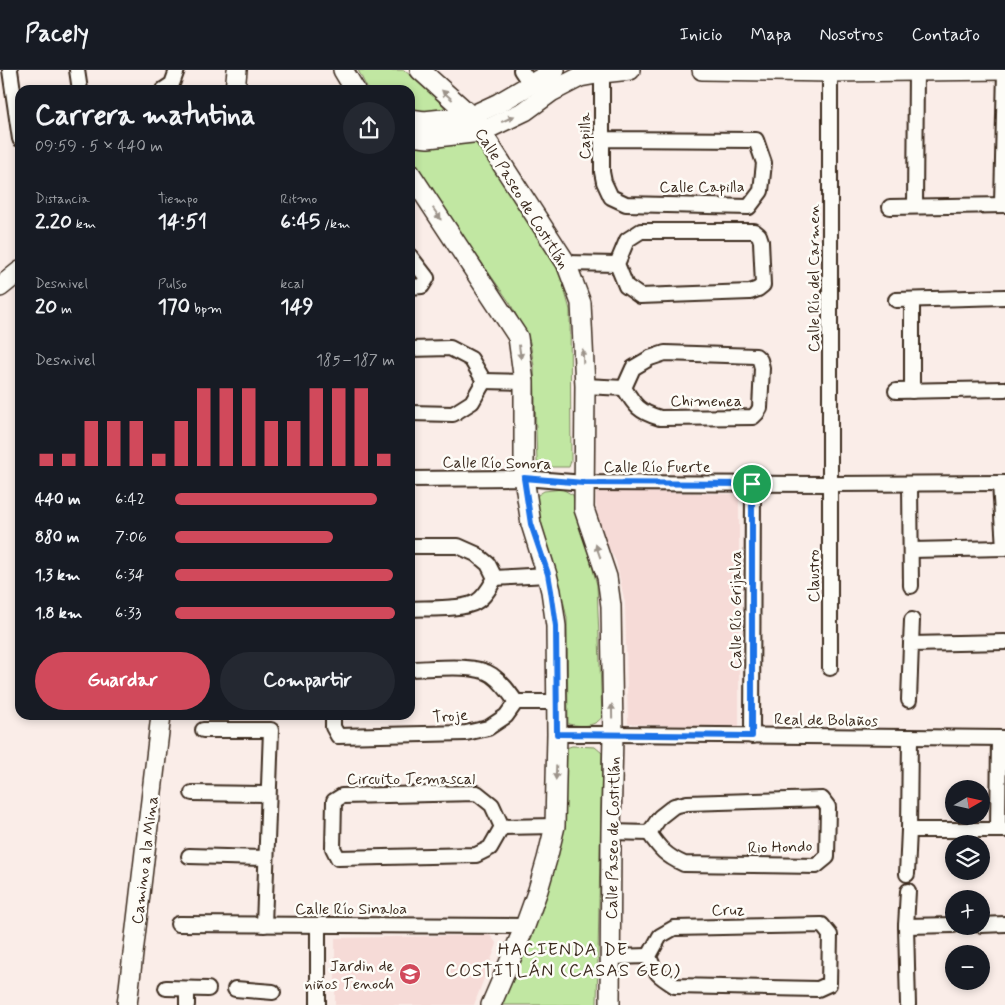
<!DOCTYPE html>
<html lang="es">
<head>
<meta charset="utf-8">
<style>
	:root { --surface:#171b24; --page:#242831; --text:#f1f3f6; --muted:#9ea1a6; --line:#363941; --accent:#d1495b }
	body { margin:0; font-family:Mynerve,sans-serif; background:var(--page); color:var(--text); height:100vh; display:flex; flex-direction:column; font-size:19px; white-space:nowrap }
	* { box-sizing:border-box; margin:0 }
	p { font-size:16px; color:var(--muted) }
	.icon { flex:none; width:28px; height:28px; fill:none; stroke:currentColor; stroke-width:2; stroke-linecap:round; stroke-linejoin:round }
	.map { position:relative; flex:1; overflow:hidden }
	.drawer { position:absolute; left:15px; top:15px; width:400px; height:635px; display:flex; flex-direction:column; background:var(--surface); border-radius:15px; box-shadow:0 2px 8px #0003 }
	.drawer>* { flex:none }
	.needle { width:32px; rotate:81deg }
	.tools { position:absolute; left:945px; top:710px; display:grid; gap:10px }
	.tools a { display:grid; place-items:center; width:45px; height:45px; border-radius:50%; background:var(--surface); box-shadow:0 2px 8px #0003; font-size:25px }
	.pin { position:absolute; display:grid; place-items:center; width:42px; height:42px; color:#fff; margin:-21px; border:2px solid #fff; border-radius:50%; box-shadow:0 1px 5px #0007 }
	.round { display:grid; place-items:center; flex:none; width:52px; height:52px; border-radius:26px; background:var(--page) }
	.headline { display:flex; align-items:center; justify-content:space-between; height:85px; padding:0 20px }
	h1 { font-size:28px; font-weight:700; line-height:38px }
	.metrics { display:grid; grid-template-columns:repeat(3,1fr); gap:8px; height:85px; padding:5px 20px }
	.metrics div { display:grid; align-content:center }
	.metrics b { font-size:21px; font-weight:700 }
	.metrics small { font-size:14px; font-weight:400 }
	.metrics p { font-size:14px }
	.chart { height:140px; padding:10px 20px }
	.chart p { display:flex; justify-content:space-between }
	.chart svg { width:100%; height:90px; margin-top:5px; stroke:var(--accent); stroke-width:6 }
	.cta { display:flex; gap:10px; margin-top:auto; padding:10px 20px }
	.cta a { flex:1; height:58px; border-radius:30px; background:var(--accent); color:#fff; font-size:20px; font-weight:700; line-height:58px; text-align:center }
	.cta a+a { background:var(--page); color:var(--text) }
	ul { padding:0 20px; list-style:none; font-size:16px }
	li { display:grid; grid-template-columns:80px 60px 1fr; align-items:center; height:38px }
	li i { height:12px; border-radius:6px; background:var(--accent) }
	header { display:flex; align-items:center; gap:30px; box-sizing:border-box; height:70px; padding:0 25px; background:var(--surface); border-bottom:1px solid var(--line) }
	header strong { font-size:24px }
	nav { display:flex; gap:28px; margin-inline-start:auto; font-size:18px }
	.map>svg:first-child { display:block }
	.built { fill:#f6dbd7 }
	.green { fill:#c1e7a2; stroke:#7e8860 }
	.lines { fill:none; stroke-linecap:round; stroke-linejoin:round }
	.street-casing { stroke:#3b2a1e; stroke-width:18 }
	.secondary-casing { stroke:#3b2a1e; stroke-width:22 }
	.street { stroke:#fdfcf7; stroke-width:14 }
	.secondary { stroke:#fdfcf7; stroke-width:19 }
	.oneway { fill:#9c938a }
	.route-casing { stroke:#fff; stroke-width:10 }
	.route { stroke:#1a73e8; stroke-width:6 }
	.labels { text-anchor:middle; stroke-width:5; stroke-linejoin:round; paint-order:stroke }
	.street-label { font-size:16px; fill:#3b2a1e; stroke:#fdfcf7 }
	.poi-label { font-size:16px; fill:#3b2a1e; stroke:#fdfcf7; text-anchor:end }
	.neighbourhood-label { font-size:18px; letter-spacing:1px; fill:#3b2a1e; stroke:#fdfcf7 }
</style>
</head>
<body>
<header>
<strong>Pacely</strong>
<nav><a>Inicio</a><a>Mapa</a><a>Nosotros</a><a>Contacto</a></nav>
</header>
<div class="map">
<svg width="1005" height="935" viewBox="0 0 1005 935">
	<rect width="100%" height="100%" fill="#faede8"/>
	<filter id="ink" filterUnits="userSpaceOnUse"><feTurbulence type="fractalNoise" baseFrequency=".02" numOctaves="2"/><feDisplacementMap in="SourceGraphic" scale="10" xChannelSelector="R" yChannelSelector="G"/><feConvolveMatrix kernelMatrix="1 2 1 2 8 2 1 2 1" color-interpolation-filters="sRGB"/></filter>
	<g filter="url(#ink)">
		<g class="built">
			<path d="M596,421L739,424V657L628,654L625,533L616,491L601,464L596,435Z"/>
			<path d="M490,865L497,874L474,935H335V868Z"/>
		</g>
		<g class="green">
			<path d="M358,0H404L433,25L450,43H410V20H368Z"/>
			<path d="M477,71L559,200L570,240L571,391L569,397H544L537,392L534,296L530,272L510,233L459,160L410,87V77H440Z"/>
			<path d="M562,419L573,425L577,448L591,492L597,515L602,647C594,658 579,656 568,654L567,548L559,512L543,464L535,427L544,421Z"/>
			<path d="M572,676L595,677L602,683L597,935H499L566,678Z"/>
		</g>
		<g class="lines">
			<g class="street-casing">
				<g id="street">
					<path d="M10,0L20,69"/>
					<path d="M77,0L80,20"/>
					<path d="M521,0L531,15"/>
					<path d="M830,0V598"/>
					<path d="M163,20L172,14L177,0"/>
					<path d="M601,69L756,70L764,93L761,121L749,137L626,134L611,127L604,112L602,102V3"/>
					<path d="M1002,134L1005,0"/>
					<path d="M915,136L916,0"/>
					<path d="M890,137L1005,135"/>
					<path d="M641,161H754L759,165L761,171L763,215L758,219L750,222L640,226L626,216L617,194L627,170Z"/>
					<path d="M410,186L427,208L422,216L410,217"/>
					<path d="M566,193L617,194"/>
					<path d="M896,230L1005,227"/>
					<path d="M410,279L450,278L471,289L484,311"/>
					<path d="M665,283L756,286L760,290L762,298L760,338L757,343L753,347L660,348C639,342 635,336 624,318L633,298L650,288Z"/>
					<path d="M484,311L524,312"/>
					<path d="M585,316L624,318"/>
					<path d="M896,321L1005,319"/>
					<path d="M912,321V230"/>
					<path d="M410,343L453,344L472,332L484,311"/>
					<path d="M410,409L524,408L584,413L831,414L1005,413"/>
					<path d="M1000,413L1004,478"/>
					<path d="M910,414L911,516"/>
					<path d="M410,476H458L476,484L488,494L495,508"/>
					<path d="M911,480L1005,478"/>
					<path d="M495,508L547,505"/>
					<path d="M410,539C426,538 463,540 476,532C485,527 490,517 495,508"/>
					<path d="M911,574L912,550"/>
					<path d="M410,599C431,599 475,593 492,605C502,612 509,622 516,632"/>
					<path d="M909,630L911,574L1005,572"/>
					<path d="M516,632H557"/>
					<path d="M333,645V657L338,666L466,663L488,658L506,646L516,632"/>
					<path d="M203,660H271L264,855"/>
					<path d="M557,664H613L1005,668"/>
					<path d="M752,666L753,414"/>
					<path d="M192,723L268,724"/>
					<path d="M477,723L492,735L502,757L490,778L476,785L338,788L333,778L334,731L342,726Z"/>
					<path d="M822,729L828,737L827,787L816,796L684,794C666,786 660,779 649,763L660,747L674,736L687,733Z"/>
					<path d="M502,757L555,756"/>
					<path d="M909,760H1005"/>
					<path d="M998,760L999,668"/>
					<path d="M611,762L649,763"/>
					<path d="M189,786L266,788"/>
					<path d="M907,804L909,760L910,667"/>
					<path d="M178,854L525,856"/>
					<path d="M822,855L830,865L829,914L818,919L675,916C659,906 655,904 649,886L660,866L674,858Z"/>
					<path d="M981,855L1005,854"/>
					<path d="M906,856L954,855"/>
					<path d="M611,887L649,886"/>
					<path d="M166,918L208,919"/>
					<path d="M187,919V935"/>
					<path d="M235,919L273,922"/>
					<path d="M318,935V855"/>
					<path d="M908,935L906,856L908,821"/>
				</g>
			</g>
			<g class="secondary-casing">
				<g id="secondary">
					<path d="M343,0L355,20"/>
					<path d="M420,0L471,46L566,193L581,233L585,316L584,439L607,507L611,536L613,664L611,762L610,935"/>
					<path d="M702,0L830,2L1005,0"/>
					<path d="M235,20L237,0"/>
					<path d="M410,49L424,51L471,46L499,33L555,0"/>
					<path d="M410,66L428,68L481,62L525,41L551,22L580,7L602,3L630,0"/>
					<path d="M410,103L518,267L524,312V408L531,454L547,505L551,521L556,556L557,664L555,756L547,789L538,820L525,856L491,935"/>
					<path d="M0,217L20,201"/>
					<path d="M127,935L161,645"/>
				</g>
			</g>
			<use href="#street" class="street"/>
			<use href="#secondary" class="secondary"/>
		</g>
		<defs><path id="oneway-solid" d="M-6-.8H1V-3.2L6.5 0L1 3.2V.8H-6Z" transform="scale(1.25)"/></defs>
		<g class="oneway">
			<use href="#oneway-solid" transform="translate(447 25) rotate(-138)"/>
			<use href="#oneway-solid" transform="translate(508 49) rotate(-25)"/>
			<use href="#oneway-solid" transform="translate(437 144) rotate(56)"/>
			<use href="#oneway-solid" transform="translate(520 282) rotate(82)"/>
			<use href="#oneway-solid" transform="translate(583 286) rotate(-92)"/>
			<use href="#oneway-solid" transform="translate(598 481) rotate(-109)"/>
			<use href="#oneway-solid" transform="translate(612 641) rotate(-91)"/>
			<use href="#oneway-solid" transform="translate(556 703) rotate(92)"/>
		</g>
	</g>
	<g class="lines" filter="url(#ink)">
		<g class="route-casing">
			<path id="route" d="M524,408L584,413L752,414V666L557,664L556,556L551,521L548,504L531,454Z"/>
		</g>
		<use href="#route" class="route"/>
	</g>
	<defs>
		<g id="school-disc" transform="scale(1.125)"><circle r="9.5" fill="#d1495b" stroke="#fdfcf7"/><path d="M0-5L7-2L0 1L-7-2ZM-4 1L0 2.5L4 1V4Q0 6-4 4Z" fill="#fff"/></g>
	</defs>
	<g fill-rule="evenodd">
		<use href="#school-disc" x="410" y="904"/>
	</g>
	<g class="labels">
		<g class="street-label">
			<text transform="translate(584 66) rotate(-90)" y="6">Capilla</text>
			<text x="702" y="122">Calle Capilla</text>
			<text transform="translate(523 128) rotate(58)" y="6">Calle Paseo de Costitlán</text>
			<text transform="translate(813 208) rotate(-90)" y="6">Calle Río del Carmen</text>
			<text x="706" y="336">Chimenea</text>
			<text transform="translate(497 392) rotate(1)" y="6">Calle Río Sonora</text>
			<text x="657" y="402">Calle Río Fuerte</text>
			<text transform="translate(813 506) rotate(-90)" y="6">Claustro</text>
			<text transform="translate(735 540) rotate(-90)" y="6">Calle Río Grijalva</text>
			<text transform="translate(450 645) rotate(-4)" y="6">Troje</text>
			<text transform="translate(826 649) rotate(1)" y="6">Real de Bolaños</text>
			<text x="411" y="714">Circuito Temascal</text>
			<text transform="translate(612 768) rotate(-89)" y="6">Calle Paseo de Costitlán</text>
			<text transform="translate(780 776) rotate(-2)" y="6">Rio Hondo</text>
			<text transform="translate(144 790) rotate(-83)" y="6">Camino a la Mina</text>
			<text x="351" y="844">Calle Río Sinaloa</text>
			<text transform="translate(728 839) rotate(-1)" y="6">Cruz</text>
		</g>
		<g class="poi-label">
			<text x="394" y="901">Jardin de<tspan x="394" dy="18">niños Tenoch</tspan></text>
		</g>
		<g class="neighbourhood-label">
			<text x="563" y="885">HACIENDA DE<tspan x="563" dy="21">COSTITLÁN (CASAS GEO)</tspan></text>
		</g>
	</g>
</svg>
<div class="tools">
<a><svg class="needle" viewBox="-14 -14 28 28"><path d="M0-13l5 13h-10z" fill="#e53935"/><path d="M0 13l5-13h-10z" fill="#9ea1a6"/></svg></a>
<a><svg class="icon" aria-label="layers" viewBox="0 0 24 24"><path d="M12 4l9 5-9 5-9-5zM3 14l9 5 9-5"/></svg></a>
<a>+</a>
<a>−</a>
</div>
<div class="pin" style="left:752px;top:414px;background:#1e9e55"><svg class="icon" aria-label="arrive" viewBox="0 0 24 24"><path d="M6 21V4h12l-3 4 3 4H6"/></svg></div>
<section class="drawer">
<div class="headline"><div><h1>Carrera matutina</h1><p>09:59 · 5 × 440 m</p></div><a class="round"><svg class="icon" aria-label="share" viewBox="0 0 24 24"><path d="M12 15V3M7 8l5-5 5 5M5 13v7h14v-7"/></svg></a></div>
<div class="metrics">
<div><p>Distancia</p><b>2.20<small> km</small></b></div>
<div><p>Tiempo</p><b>14:51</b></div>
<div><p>Ritmo</p><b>6:45<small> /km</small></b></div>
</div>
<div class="metrics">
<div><p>Desnivel</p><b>20<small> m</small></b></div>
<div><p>Pulso</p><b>170<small> bpm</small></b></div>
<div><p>kcal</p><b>149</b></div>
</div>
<div class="chart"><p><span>Desnivel</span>185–187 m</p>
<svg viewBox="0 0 160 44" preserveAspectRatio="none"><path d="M5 44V38M15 44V38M25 44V22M35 44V22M45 44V22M55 44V38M65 44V22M75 44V6M85 44V6M95 44V6M105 44V22M115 44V22M125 44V6M135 44V6M145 44V6M155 44V38"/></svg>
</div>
<ul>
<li><b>440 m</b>6:42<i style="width:92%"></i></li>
<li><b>880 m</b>7:06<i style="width:72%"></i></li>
<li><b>1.3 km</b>6:34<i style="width:99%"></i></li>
<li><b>1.8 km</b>6:33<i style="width:100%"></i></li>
</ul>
<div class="cta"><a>Guardar</a><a>Compartir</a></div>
</section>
</div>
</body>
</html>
